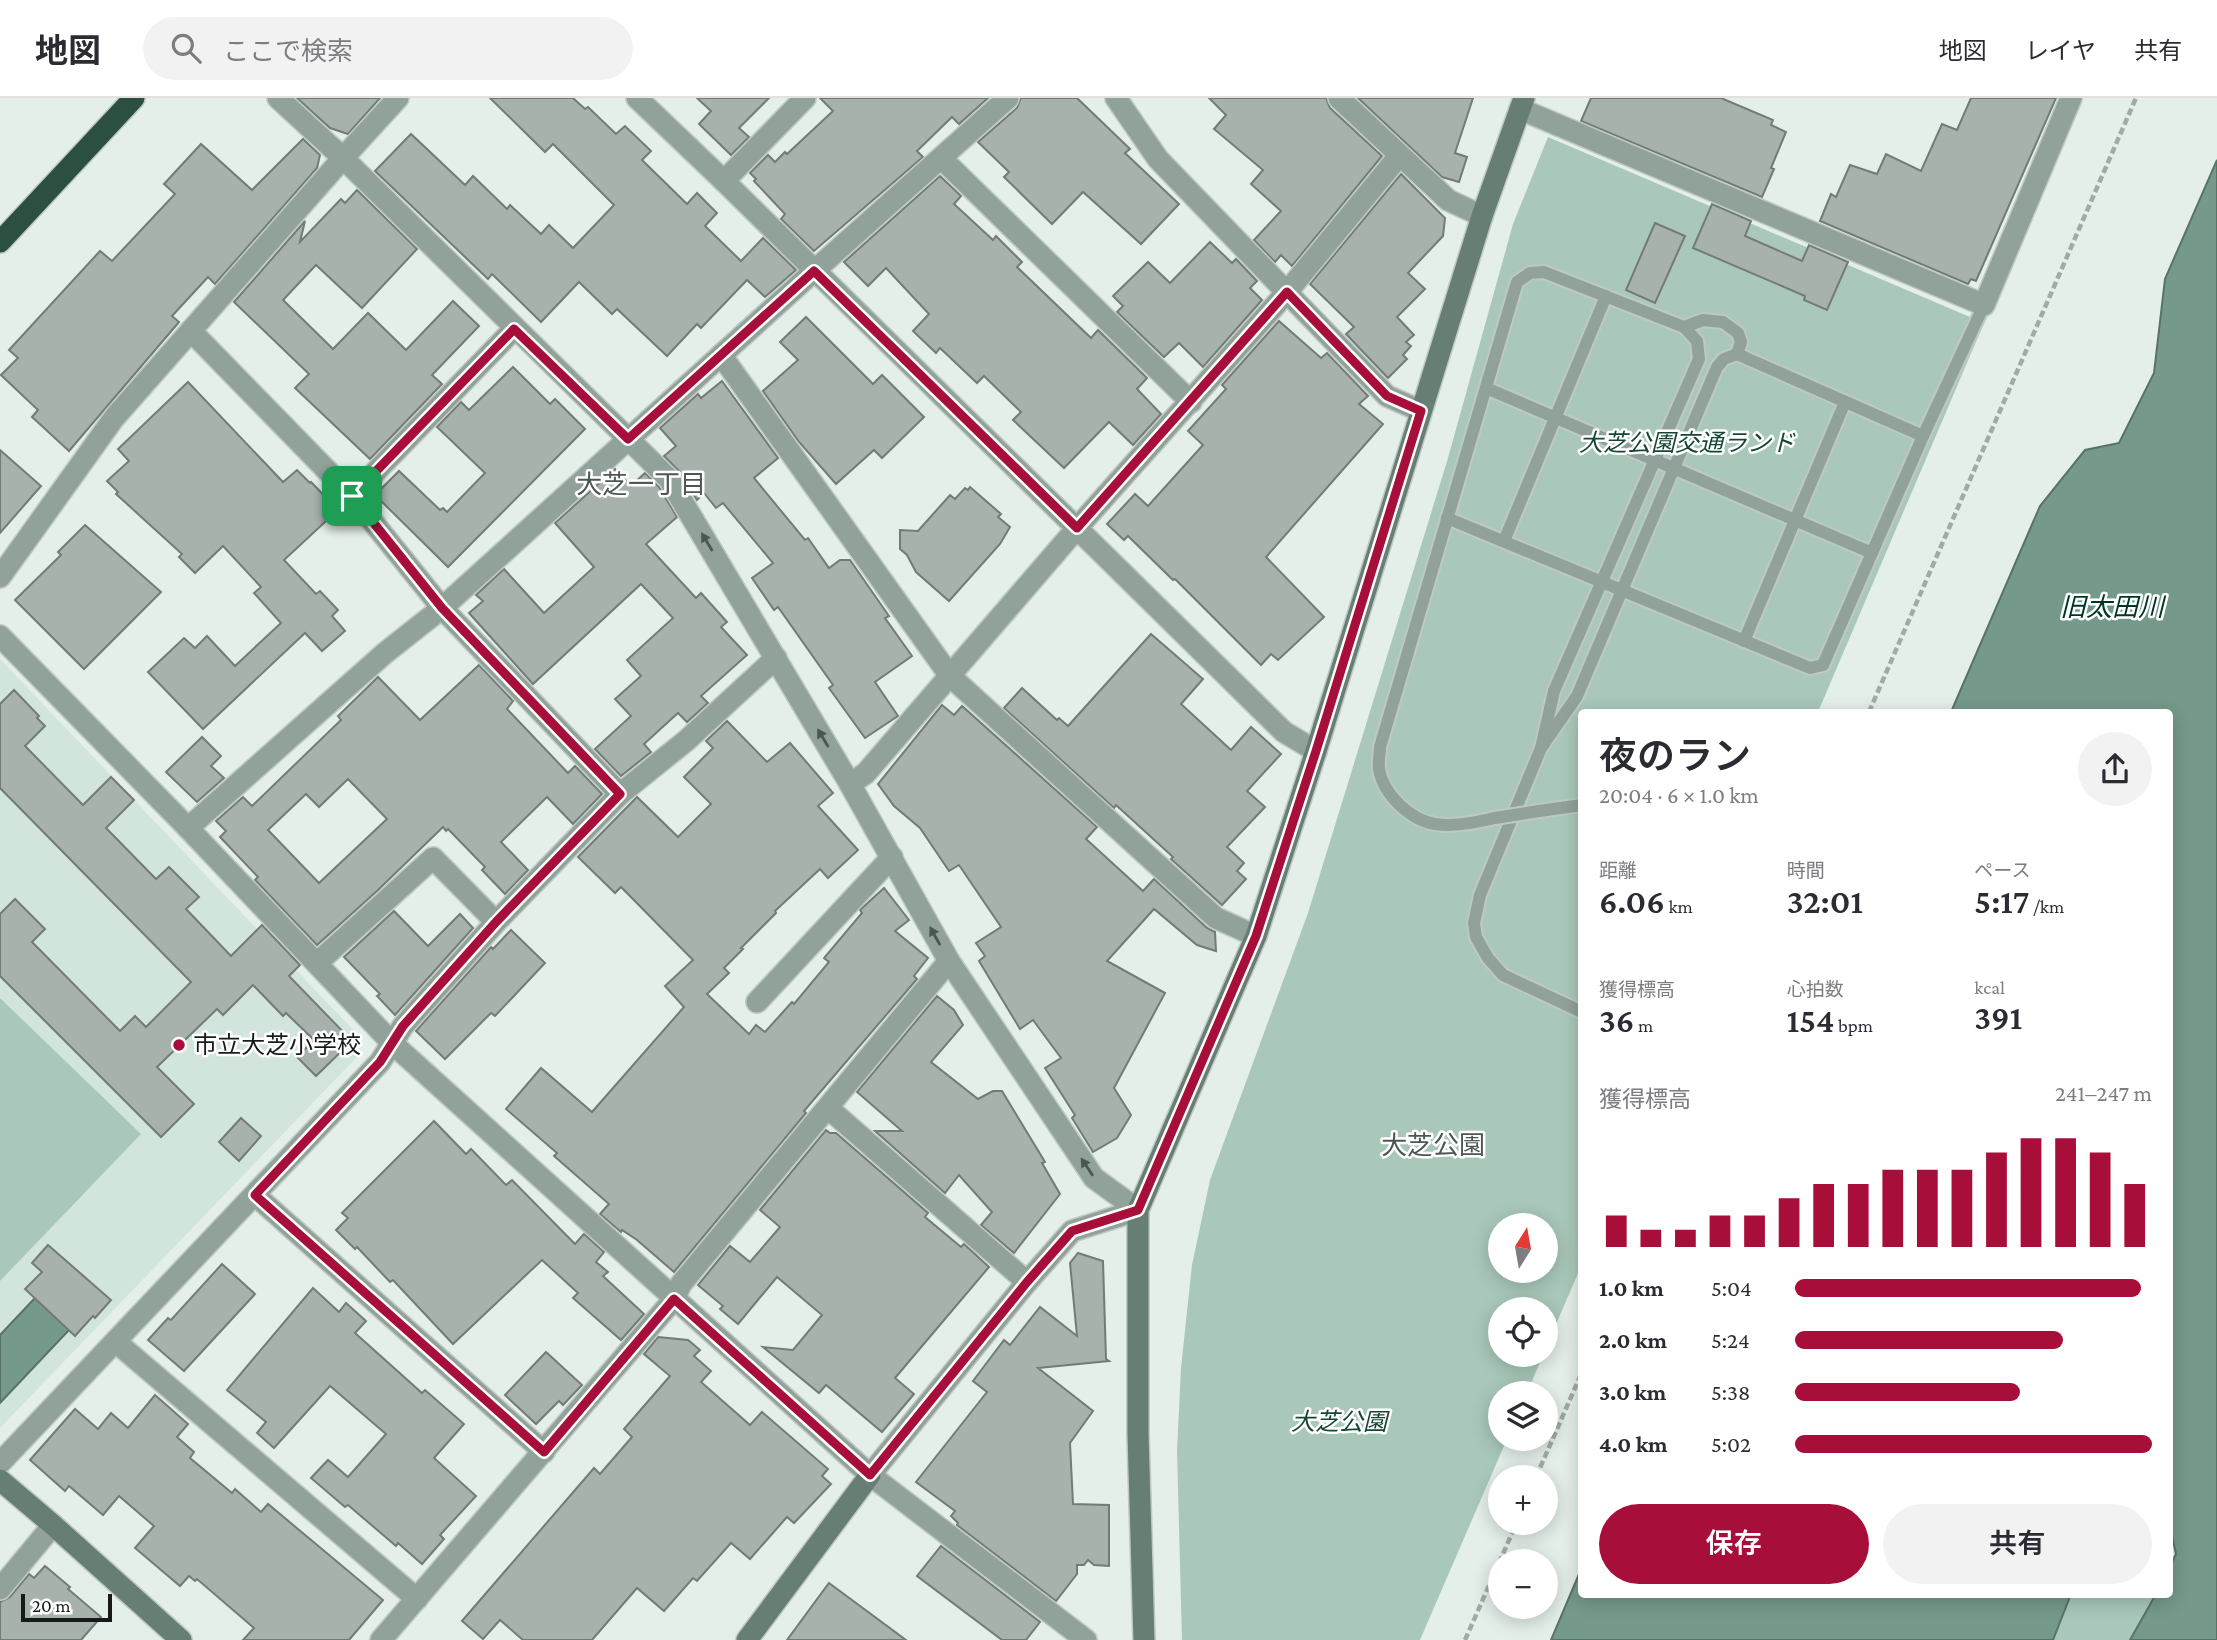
<!DOCTYPE html>
<html lang="ja">
<head>
<meta charset="utf-8">
<style>
	:root { --surface:#fff; --page:#f2f2f3; --text:#2b2b33; --muted:#7c7c81; --line:#e1e1e2; --accent:#a70e39 }
	body { margin:0; font-family:"Crimson Pro","Noto Sans JP",serif; background:var(--page); color:var(--text); height:100vh; display:flex; flex-direction:column; font-size:26px; white-space:nowrap }
	* { box-sizing:border-box; margin:0 }
	p { font-size:23px; color:var(--muted) }
	.icon { flex:none; width:38px; height:38px; fill:none; stroke:currentColor; stroke-width:2; stroke-linecap:round; stroke-linejoin:round }
	.map { position:relative; flex:1; overflow:hidden }
	.panel { position:absolute; left:1578px; top:611px; width:595px; height:889px; display:flex; flex-direction:column; background:var(--surface); border-radius:7px; box-shadow:0 4px 18px #0003 }
	.panel>* { flex:none }
	.needle { width:46px; rotate:11deg }
	.buttons { position:absolute; left:1488px; top:1115px; display:grid; gap:14px }
	.buttons a { display:grid; place-items:center; width:70px; height:70px; border-radius:50%; background:var(--surface); box-shadow:0 4px 18px #0003; font-size:35px }
	.scale { position:absolute; left:21px; bottom:18px; width:91px; box-sizing:border-box; padding-left:7px; border:4px solid #161a18; border-top:0; font-size:19px; line-height:24px; white-space:nowrap; color:#161a18; -webkit-text-stroke:5px #fff; paint-order:stroke }
	.pin { position:absolute; display:grid; place-items:center; width:60px; height:60px; color:#fff; margin:-30px; border-radius:14px; box-shadow:0 4px 10px #0006 }
	.round { display:grid; place-items:center; flex:none; width:74px; height:74px; border-radius:37px; background:var(--page) }
	.headline { display:flex; align-items:center; justify-content:space-between; height:119px; padding:0 21px }
	h1 { font-size:38px; font-weight:600; line-height:52px }
	.figures { display:grid; grid-template-columns:repeat(3,1fr); gap:10px; height:119px; padding:7px 21px }
	.figures div { display:grid; align-content:center }
	.figures b { font-size:35px; font-weight:600 }
	.figures small { font-size:19px; font-weight:400 }
	.figures p { font-size:19px }
	.chart { height:196px; padding:14px 21px }
	.chart p { display:flex; justify-content:space-between }
	.chart svg { width:100%; height:126px; margin-top:7px; stroke:var(--accent); stroke-width:6 }
	.button { display:flex; gap:14px; margin-top:auto; padding:14px 21px }
	.button a { flex:1; height:80px; border-radius:42px; background:var(--accent); color:#fff; font-size:28px; font-weight:600; line-height:80px; text-align:center }
	.button a+a { background:var(--page); color:var(--text) }
	ul { padding:0 21px; list-style:none; font-size:23px }
	li { display:grid; grid-template-columns:112px 84px 1fr; align-items:center; height:52px }
	li i { height:18px; border-radius:9px; background:var(--accent) }
	header { display:flex; align-items:center; gap:42px; box-sizing:border-box; height:98px; padding:0 35px; background:var(--surface); border-bottom:2px solid var(--line) }
	header strong { font-size:33px }
	nav { display:flex; gap:38px; margin-inline-start:auto; font-size:24px }
	.search { width:490px; height:63px; background:var(--page); display:flex; align-items:center; gap:18px; box-sizing:border-box; padding:0 24px; border-radius:38px; color:var(--muted); font-size:26px }
	.map>svg:first-child { display:block }
	.built { fill:#d2e5dc }
	.green { fill:#a9c8b9; fill-rule:evenodd }
	.water { fill:#759a89; stroke:#587467; stroke-width:2 }
	.building { fill:#a8b2ad; stroke:#727b76; stroke-width:2; fill-rule:evenodd }
	.lines { fill:none; stroke-linecap:round; stroke-linejoin:round }
	.lane-casing { stroke:#bfc9c3; stroke-width:16 }
	.street-casing { stroke:#bfc9c3; stroke-width:24 }
	.secondary-casing { stroke:#bfc9c3; stroke-width:24 }
	.highway-casing { stroke:#bfc9c3; stroke-width:24 }
	.path { stroke:#a1aaa5; stroke-width:4.5; stroke-dasharray:7 3.5; stroke-linecap:butt }
	.lane { stroke:#91a29a; stroke-width:12 }
	.street { stroke:#91a29a; stroke-width:21 }
	.secondary { stroke:#667e73; stroke-width:21 }
	.highway { stroke:#2c5040; stroke-width:21 }
	.lane-bridge-casing { stroke:#bfc9c3; stroke-width:16; stroke-linecap:butt }
	.lane-bridge { stroke:#91a29a; stroke-width:12 }
	.oneway { fill:#4d5752 }
	.route-casing { stroke:#fff; stroke-width:14 }
	.route { stroke:#a70e39; stroke-width:9 }
	.poi-dot { fill:#a70e39; stroke:#fff; stroke-width:2.5 }
	.labels { text-anchor:middle; stroke-width:5; stroke-linejoin:round; paint-order:stroke }
	.park-label { font-size:24px; font-style:italic; fill:#154734; stroke:#fff }
	.poi-label { font-size:24px; fill:#161a18; stroke:#fff; text-anchor:start }
	.neighbourhood-label { font-size:26px; fill:#4d5652; stroke:#fff }
	.water-label { font-size:26px; font-style:italic; fill:#003523; stroke:#fff }
</style>
</head>
<body>
<header>
<strong>地図</strong>
<div class="search"><svg class="icon" aria-label="search" viewBox="0 0 24 24"><circle cx="10" cy="10" r="6"/><path d="M15 15l6 6"/></svg>ここで検索</div>
<nav><a>地図</a><a>レイヤ</a><a>共有</a></nav>
</header>
<div class="map">
<svg width="2217" height="1542" viewBox="0 0 2217 1542">
	<rect width="100%" height="100%" fill="#e4efe9"/>
	<path class="built" d="M0,561L357,936L358,958L0,1330Z"/>
	<g class="green">
		<path d="M1548,39L1984,225L1818,614H1582V1166L1545,1252V1211H1500V1256L1543,1257L1527,1295H1500V1340L1507,1341L1420,1542H1182L1177,1353L1181,1270L1192,1167L1210,1082L1308,815L1448,360L1513,126ZM1500,1127H1545V1172H1500Z"/>
		<path d="M0,900L141,1036L0,1183Z"/>
		<path d="M2071,1496H2156L2130,1542H2053Z"/>
	</g>
	<g class="water">
		<path d="M2217,62V1542H2130L2156,1496H2170V1469L2176,1456L2170,1430V614H1951L2040,408L2085,352L2119,345L2154,275L2165,181Z"/>
		<path d="M35,1200L69,1232L0,1305V1237Z"/>
		<path d="M1582,1469V1496H2071L2053,1542H1551Z"/>
	</g>
	<g class="building">
		<path d="M297,0H380L348,36L330,30Z"/>
		<path d="M490,0H573L585,11L588,9L616,36L625,28L651,53L642,62L687,106L697,95L717,115L705,128L741,163L763,140L796,172L765,199L747,182L701,230L697,226L667,258L617,211L612,216L579,184L541,224L492,176L488,181L375,73L411,36L465,87L473,78L507,111L510,107L541,136L549,127L573,150L614,107L553,46L545,54Z"/>
		<path d="M697,0H769L739,30L749,39L731,57L699,26L711,13Z"/>
		<path d="M820,0H988L959,26L952,19L917,53L923,59L814,153L781,121L785,116L754,83L756,81L750,75L768,57L775,64L785,54L787,56L833,13Z"/>
		<path d="M1021,0H1077L1130,51L1125,55L1179,106L1141,146L1083,94L1052,126L1004,79L1009,74L978,44L1017,10Z"/>
		<path d="M1209,0H1326L1330,10L1382,58L1292,168L1281,157L1275,164L1254,142L1281,113L1251,86L1263,72L1214,31L1226,17Z"/>
		<path d="M1358,0H1473L1455,55L1467,59L1459,84L1442,79Z"/>
		<path d="M1591,0H1721L1773,22L1771,27L1786,34L1771,70L1774,71L1762,99L1581,23Z"/>
		<path d="M1971,0H2056L1976,183L1971,181L1968,186L1820,123L1831,96L1836,99L1850,67L1877,76L1886,56L1921,73L1942,26L1957,32Z"/>
		<path d="M303,41L320,57L317,70L215,186L208,179L172,218L179,224L69,353L32,319L38,312L1,277L18,260L9,252L100,153L112,163L175,96L164,86L201,46L252,92Z"/>
		<path d="M1401,76L1445,120L1443,138L1408,175L1425,191L1397,219L1414,237L1406,244L1411,248L1403,257L1407,261L1388,280L1346,236L1354,229L1310,186Z"/>
		<path d="M940,78L961,98L954,106L993,142L996,138L1022,164L1017,169L1091,240L1098,232L1147,280L1137,291L1161,316L1133,347L1109,324L1064,370L1013,322L1021,314L984,278L977,285L940,250L936,255L913,233L929,216L886,170L868,188L844,164Z"/>
		<path d="M357,92L417,151L362,210L316,167L283,202L333,251L368,215L406,252L453,203L479,228L432,277L442,286L370,361L295,290L309,276L234,204L305,123L300,144L341,101L345,105Z"/>
		<path d="M1712,106L1751,123L1745,138L1802,163L1809,147L1848,164L1827,212L1804,202L1805,198L1693,150Z"/>
		<path d="M1655,125L1685,138L1655,205L1626,192Z"/>
		<path d="M1210,144L1232,165L1236,161L1257,183L1250,190L1262,202L1203,269L1179,245L1164,259L1117,214L1123,208L1113,198L1148,164L1170,185Z"/>
		<path d="M806,219L873,286L882,277L924,319L882,360L874,352L836,386L799,344L763,293L798,262L780,244Z"/>
		<path d="M1279,223L1321,260L1327,255L1368,298L1359,306L1383,326L1266,459L1324,519L1278,562L1271,556L1261,567L1175,481L1173,482L1128,438L1124,442L1107,426L1135,396L1148,408L1203,347L1188,333L1226,291L1222,287Z"/>
		<path d="M513,269L550,306L555,301L585,331L448,469L375,397L399,373L440,412L443,410L447,414L485,375L437,329L461,304L469,312Z"/>
		<path d="M722,283L778,360L754,380L805,442L808,440L829,470L840,462H850L889,518L885,520L912,558L875,584L898,618L865,640L829,590L833,587L778,509L774,512L752,480L773,465L723,405L716,410L704,395L697,402L680,374L664,358L676,348L660,330L698,296L701,300Z"/>
		<path d="M188,284L283,384L297,372L310,385L311,384L338,412L284,462L316,496L320,493L338,512L332,518L345,533L322,553L305,535L203,631L148,574L184,540L195,550L207,538L235,568L281,525L254,495L261,489L223,448L195,475L179,459L182,456L116,396L118,394L107,383L129,363L118,351Z"/>
		<path d="M0,352L41,388L0,435Z"/>
		<path d="M615,371L631,388L645,375L659,389L677,419L646,446L696,500L701,495L727,524L721,529L747,557L701,598L708,605L687,624L678,615L644,646L651,654L621,678L595,651L631,618L615,601L641,578L627,562L673,520L641,486L533,586L469,515L483,503L476,497L504,471L544,515L594,469L555,425Z"/>
		<path d="M970,389L1001,416L998,419L1010,429L1000,446L949,503L916,474L907,457L900,451V432L918,433L950,397L955,401L965,390L968,392Z"/>
		<path d="M85,427L161,494L84,571L15,502L61,457L58,454Z"/>
		<path d="M1151,536L1203,581L1181,606L1231,652L1251,629L1281,656L1247,693L1265,709L1227,749L1244,765L1237,773L1246,781L1222,807L1171,761L1173,759L1116,707L1114,710L1004,610L1022,590L1057,622L1059,620L1068,628Z"/>
		<path d="M479,567L513,603L507,611L568,675L575,668L602,696L573,726L547,699L501,744L528,772L505,796L482,772L485,769L448,731L446,733L443,729L377,793L317,847L255,782L258,779L220,739L226,733L216,723L243,699L252,708L341,622L338,618L378,579L420,622ZM348,681L387,721L319,785L268,732L306,696L319,709Z"/>
		<path d="M14,592L39,618L37,620L45,628L25,648L83,707L111,679L134,702L106,730L156,781L169,769L199,799L186,811L231,858L262,827L300,867L289,878L352,943L316,978L297,959L314,942L286,915L283,918L253,887L223,917L217,911L157,969L194,1006L161,1039L0,878V816L15,801L45,831L32,844L120,933L135,918L146,929L191,884L0,690V606Z"/>
		<path d="M942,607L954,617L962,608L1097,729L1086,741L1143,793L1154,781L1207,830L1215,834L1216,853L1197,847L1154,811L1107,863L1165,895L1114,990L1131,1017L1117,1040L1093,1054L1072,1020L1075,1017L1045,970L1061,960L1033,922L1020,931L979,863L985,858L976,845L1001,829L959,767L949,773L920,730L894,708L878,686Z"/>
		<path d="M727,623L767,664L790,645L833,695L818,708L858,752L828,780L820,771L775,813L776,815L741,850L743,851L724,870L729,875L707,896L749,936L756,927L765,934L792,904L794,906L829,864L824,860L862,815L860,812L884,790L909,822L895,833L928,860L914,878L917,881L804,1013L806,1015L674,1174L637,1142L622,1132L621,1134L600,1116L609,1106L554,1058L557,1055L506,1011L541,970L592,1014L684,909L665,888L693,862L621,789L615,795L578,759L637,699L678,739L711,706L684,679L713,650L706,643Z"/>
		<path d="M202,639L221,658L211,668L224,680L197,704L166,674Z"/>
		<path d="M394,813L428,848L460,816L473,830L395,917L377,898L380,896L344,859Z"/>
		<path d="M511,832L545,865L495,918L491,915L445,961L416,933L491,849L493,851Z"/>
		<path d="M937,898L954,912L963,927L931,964L978,1001L993,993H1002L1045,1064L1042,1065L1060,1096L1014,1155L981,1127L992,1114L959,1077L945,1095L875,1033H902L857,994Z"/>
		<path d="M241,1020L261,1038L239,1063L219,1044Z"/>
		<path d="M434,1023L466,1056L471,1051L506,1087L512,1082L575,1146L584,1136L604,1154L596,1164L608,1174L603,1178L644,1216L621,1242L573,1200L578,1195L542,1162L453,1246L393,1182L390,1184L357,1149L355,1151L336,1132L348,1120L342,1115Z"/>
		<path d="M826,1032L830,1035H836L928,1115L925,1119L961,1149L964,1146L989,1169L895,1280L914,1296L882,1334L826,1287L819,1295L763,1249L793,1252L822,1217L777,1179L738,1226L720,1211L723,1208L698,1187L730,1148L750,1164L780,1129L760,1112Z"/>
		<path d="M48,1147L111,1202L95,1220L93,1218L75,1238L25,1191L42,1174L32,1165Z"/>
		<path d="M1078,1155L1103,1163L1106,1261L1109,1263L1038,1270L1093,1313L1070,1345L1073,1406L1109,1407V1468L1094,1467L1088,1462L1084,1467H1077V1476L1056,1503L957,1427L958,1425L951,1418L955,1413L916,1384L987,1294L973,1283L1004,1242L1010,1247L1040,1209L1077,1238L1070,1165Z"/>
		<path d="M222,1166L255,1196L184,1273L148,1242L168,1220L171,1222Z"/>
		<path d="M313,1190L339,1214L346,1205L366,1223L355,1235L422,1295L425,1292L464,1326L434,1360L476,1398L440,1437L444,1441L422,1466L398,1445L396,1448L348,1407L345,1409L311,1380L328,1362L348,1379L386,1336L330,1288L274,1350L257,1335L266,1324L227,1292Z"/>
		<path d="M658,1239L688,1242L700,1252L694,1258L711,1273L701,1284L750,1327L762,1314L828,1371L822,1378L831,1386L794,1425L787,1419L750,1461L731,1445L697,1483L693,1480L664,1513L637,1490L592,1542H523L500,1522L483,1541L462,1523L594,1370L600,1376L632,1339L624,1331L670,1278L644,1256Z"/>
		<path d="M546,1254L582,1287L563,1307L559,1303L536,1326L505,1297Z"/>
		<path d="M155,1297L188,1326L177,1339L194,1354L190,1360L232,1395L235,1391L261,1414L268,1406L383,1502L349,1542H243L254,1530L197,1481L195,1483L189,1478L180,1488L135,1450L154,1428L119,1398L103,1417L69,1388L65,1393L30,1362L75,1311L98,1331L111,1315L128,1330Z"/>
		<path d="M941,1448L1040,1524L1026,1542H1002L917,1478Z"/>
		<path d="M45,1468L70,1489L68,1491L101,1519L81,1542H0V1504L10,1499L29,1476L34,1480Z"/>
		<path d="M829,1485L906,1542H787Z"/>
	</g>
	<g class="lines">
		<g class="lane-casing">
			<g id="lane">
				<path d="M1737,256L1923,338"/>
				<path d="M1486,290L1872,455"/>
				<path d="M1447,420L1810,570L1823,567L1923,338L1984,207"/>
				<path d="M1504,443L1606,198"/>
				<path d="M1744,543L1845,304"/>
				<path d="M1539,713L1582,707"/>
				<path d="M1495,720C1476,724 1455,729 1435,726C1410,722 1383,696 1379,671C1378,664 1380,656 1380,649L1517,184L1530,175L1544,174L1684,229L1703,222L1723,224L1738,235L1741,244L1737,256L1724,261L1717,269L1577,598L1541,650"/>
				<path d="M1582,914L1503,877L1488,860L1476,839L1474,825L1480,797L1541,650L1554,593L1699,261L1697,243L1684,229"/>
			</g>
		</g>
		<g class="street-casing">
			<g id="street">
				<path d="M278,0L343,60L669,381L850,686L949,863L1094,1080L1138,1112"/>
				<path d="M637,0L724,83L1284,634L1316,653"/>
				<path d="M1116,0L1158,61L1387,298L1421,313"/>
				<path d="M1339,0L1448,102L1482,118"/>
				<path d="M1520,11L1984,207L2071,0"/>
				<path d="M941,60L1191,304"/>
				<path d="M724,83L805,0"/>
				<path d="M191,233L352,398L442,510L620,696"/>
				<path d="M721,257L950,578L1216,820L1256,838"/>
				<path d="M352,398L514,231"/>
				<path d="M0,479L114,320L343,60L398,0"/>
				<path d="M0,538L188,730L393,946L870,1377L1086,1542"/>
				<path d="M850,686L866,675L1077,430L1287,194L1399,58"/>
				<path d="M188,730L385,555L442,510L814,173L1008,0"/>
				<path d="M317,865L433,760L496,824"/>
				<path d="M757,904L892,759"/>
				<path d="M828,1010L1027,1184"/>
				<path d="M255,1097L544,1354"/>
				<path d="M116,1244L417,1501"/>
				<path d="M0,1365L380,964L403,928L496,824L620,696L687,642L776,560"/>
				<path d="M870,1377L1027,1184L1072,1133L1138,1112"/>
				<path d="M0,1491L53,1427"/>
				<path d="M381,1542L674,1201L681,1186L949,863"/>
			</g>
		</g>
		<g class="secondary-casing">
			<g id="secondary">
				<path d="M0,1382L53,1427L181,1542"/>
				<path d="M747,1542L870,1377"/>
				<path d="M1144,1542L1138,1336V1112L1256,838L1316,653L1482,118L1524,0"/>
			</g>
		</g>
		<g class="highway-casing">
			<path id="highway" d="M0,144L134,0"/>
		</g>
		<g class="path">
			<path d="M1869,614L2136,0"/>
			<path d="M1536,1379L1582,1274"/>
			<path d="M1465,1542L1517,1424"/>
		</g>
		<use href="#lane" class="lane"/>
		<use href="#street" class="street"/>
		<use href="#secondary" class="secondary"/>
		<use href="#highway" class="highway"/>
		<g class="lane-bridge-casing">
			<path id="lane-bridge" d="M1495,720L1539,713"/>
		</g>
		<use href="#lane-bridge" class="lane-bridge"/>
	</g>
	<defs><path id="oneway-solid" d="M-6-.8H1V-3.2L6.5 0L1 3.2V.8H-6Z" transform="scale(1.75)"/></defs>
	<g class="oneway">
		<use href="#oneway-solid" transform="translate(707 444) rotate(-121)"/>
		<use href="#oneway-solid" transform="translate(823 640) rotate(-121)"/>
		<use href="#oneway-solid" transform="translate(935 838) rotate(-119)"/>
		<use href="#oneway-solid" transform="translate(1087 1069) rotate(-124)"/>
	</g>
	<g class="lines">
		<g class="route-casing">
			<path id="route" d="M814,173L1077,430L1287,194L1387,298L1421,313L1316,653L1256,838L1138,1112L1072,1133L1027,1184L870,1377L674,1201L544,1354L255,1097L380,964L403,928L496,824L620,696L442,510L352,398L514,231L628,341Z"/>
		</g>
		<use href="#route" class="route"/>
	</g>
	<circle class="poi-dot" cx="179" cy="947" r="7"/>
	<g class="labels">
		<g class="park-label">
			<text x="1687" y="353">大芝公園交通ランド</text>
			<text x="1339" y="1332">大芝公園</text>
		</g>
		<g class="poi-label">
			<text x="193" y="955">市立大芝小学校</text>
		</g>
		<g class="neighbourhood-label">
			<text x="641" y="395">大芝一丁目</text>
			<text x="1433" y="1056">大芝公園</text>
		</g>
		<g class="water-label">
			<text x="2112" y="518">旧太田川</text>
		</g>
	</g>
</svg>
<div class="buttons">
<a><svg class="needle" viewBox="-14 -14 28 28"><path d="M0-13l5 13h-10z" fill="#e53935"/><path d="M0 13l5-13h-10z" fill="#7c7c81"/></svg></a>
<a><svg class="icon" aria-label="locate" viewBox="0 0 24 24"><circle cx="12" cy="12" r="6"/><path d="M12 2v4M12 18v4M2 12h4M18 12h4"/></svg></a>
<a><svg class="icon" aria-label="layers" viewBox="0 0 24 24"><path d="M12 4l9 5-9 5-9-5zM3 14l9 5 9-5"/></svg></a>
<a>+</a>
<a>−</a>
</div>
<div class="scale">20 m</div>
<div class="pin" style="left:352px;top:398px;background:#1e9e55"><svg class="icon" aria-label="arrive" viewBox="0 0 24 24"><path d="M6 21V4h12l-3 4 3 4H6"/></svg></div>
<section class="panel">
<div class="headline"><div><h1>夜のラン</h1><p>20:04 · 6 × 1.0 km</p></div><a class="round"><svg class="icon" aria-label="share" viewBox="0 0 24 24"><path d="M12 15V3M7 8l5-5 5 5M5 13v7h14v-7"/></svg></a></div>
<div class="figures">
<div><p>距離</p><b>6.06<small> km</small></b></div>
<div><p>時間</p><b>32:01</b></div>
<div><p>ペース</p><b>5:17<small> /km</small></b></div>
</div>
<div class="figures">
<div><p>獲得標高</p><b>36<small> m</small></b></div>
<div><p>心拍数</p><b>154<small> bpm</small></b></div>
<div><p>kcal</p><b>391</b></div>
</div>
<div class="chart"><p><span>獲得標高</span>241–247 m</p>
<svg viewBox="0 0 160 44" preserveAspectRatio="none"><path d="M5 44V33M15 44V38M25 44V38M35 44V33M45 44V33M55 44V27M65 44V22M75 44V22M85 44V17M95 44V17M105 44V17M115 44V11M125 44V6M135 44V6M145 44V11M155 44V22"/></svg>
</div>
<ul>
<li><b>1.0 km</b>5:04<i style="width:97%"></i></li>
<li><b>2.0 km</b>5:24<i style="width:75%"></i></li>
<li><b>3.0 km</b>5:38<i style="width:63%"></i></li>
<li><b>4.0 km</b>5:02<i style="width:100%"></i></li>
</ul>
<div class="button"><a>保存</a><a>共有</a></div>
</section>
</div>
</body>
</html>
